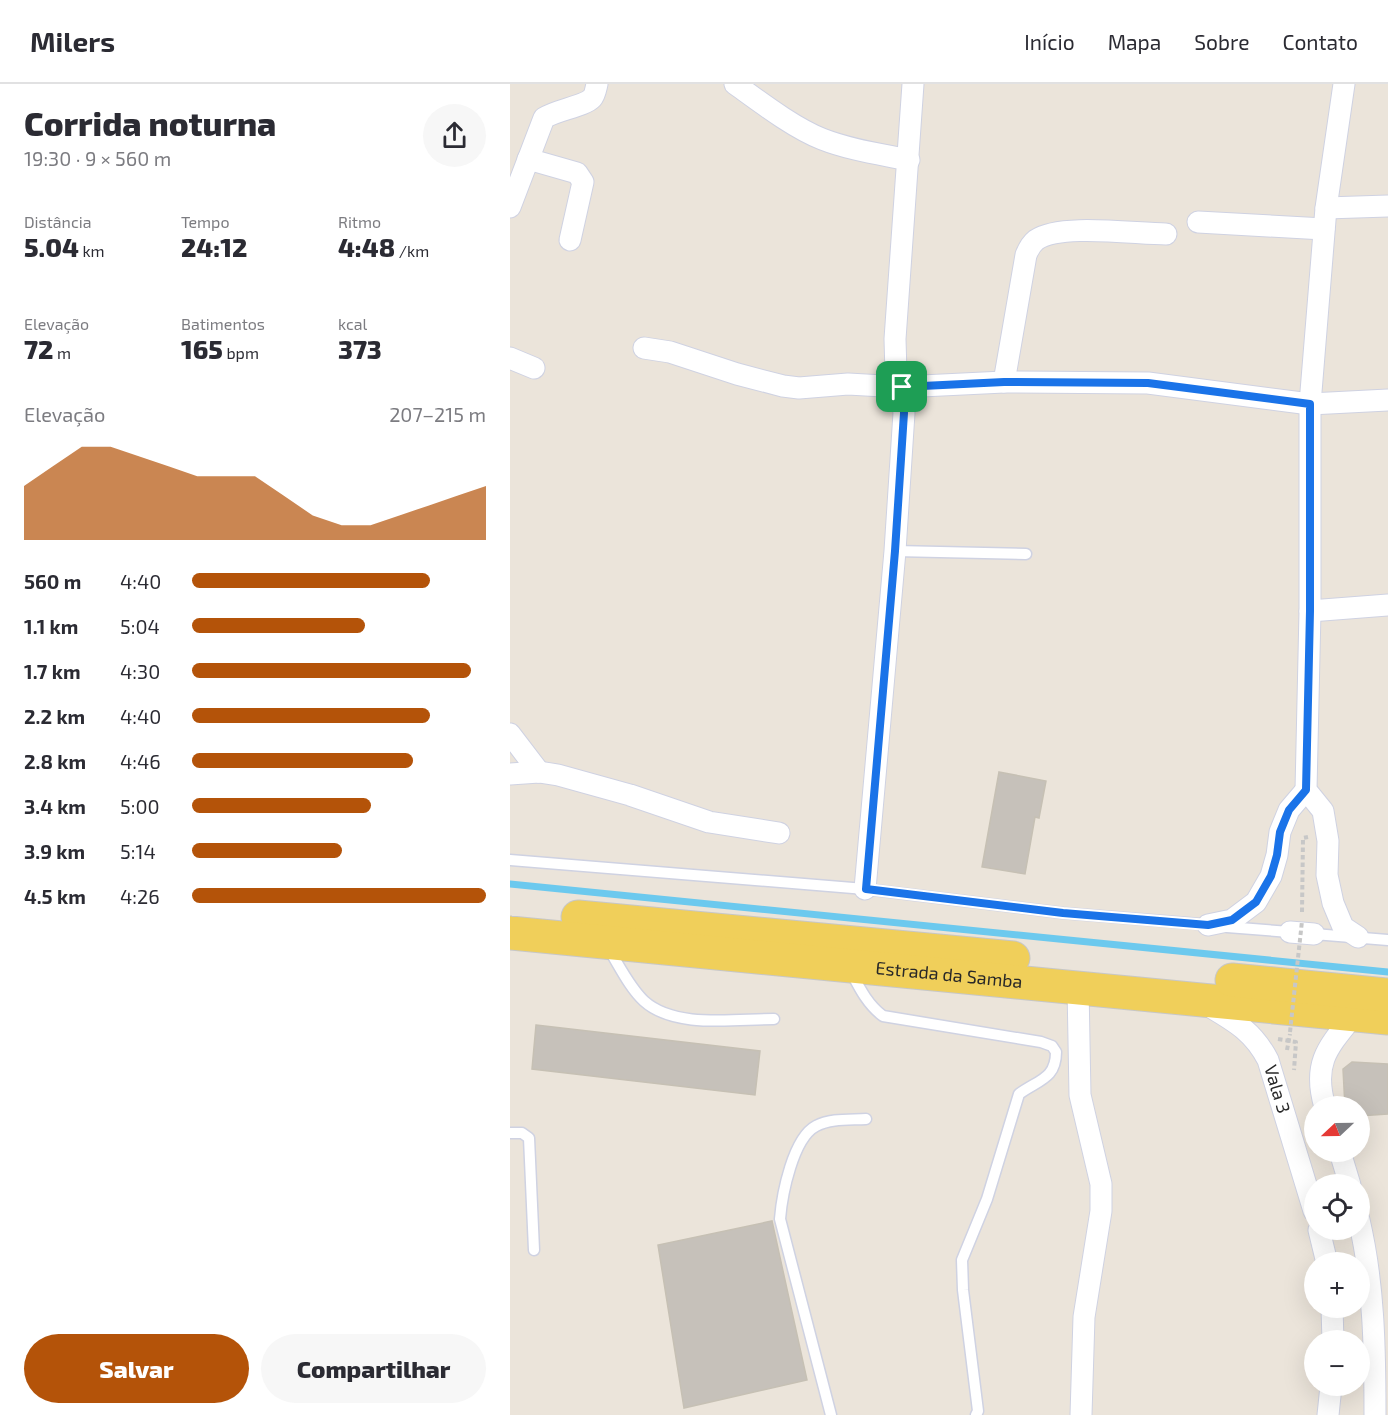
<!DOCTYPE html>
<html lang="pt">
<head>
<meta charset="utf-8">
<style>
	:root { --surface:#fff; --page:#f7f7f7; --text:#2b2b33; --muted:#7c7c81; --line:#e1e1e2; --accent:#b45309 }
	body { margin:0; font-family:"Exo 2",sans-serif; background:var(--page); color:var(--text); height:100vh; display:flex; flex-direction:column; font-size:22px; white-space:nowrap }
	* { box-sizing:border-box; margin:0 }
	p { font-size:20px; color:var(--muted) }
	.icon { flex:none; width:33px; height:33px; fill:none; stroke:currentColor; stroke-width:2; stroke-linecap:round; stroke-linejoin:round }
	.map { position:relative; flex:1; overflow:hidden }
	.side { display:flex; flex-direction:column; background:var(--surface); width:510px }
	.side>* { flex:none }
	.needle { width:39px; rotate:248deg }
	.buttons { position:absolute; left:794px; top:1012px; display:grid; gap:12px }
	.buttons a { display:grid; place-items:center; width:66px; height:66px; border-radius:50%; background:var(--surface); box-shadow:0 6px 24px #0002; font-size:30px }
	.pin { position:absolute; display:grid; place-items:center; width:51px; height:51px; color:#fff; margin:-26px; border-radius:12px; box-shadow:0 3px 9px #0006 }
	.round { display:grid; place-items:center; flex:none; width:63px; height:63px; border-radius:32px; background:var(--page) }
	.overview { display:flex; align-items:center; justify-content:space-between; height:102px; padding:0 24px }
	h1 { font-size:33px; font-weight:800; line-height:45px }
	.metrics { display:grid; grid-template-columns:repeat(3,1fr); gap:9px; height:102px; padding:6px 24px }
	.metrics div { display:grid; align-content:center }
	.metrics b { font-size:26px; font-weight:800 }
	.metrics small { font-size:16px; font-weight:400 }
	.metrics p { font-size:16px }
	.chart { height:168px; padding:12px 24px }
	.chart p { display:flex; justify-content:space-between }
	.chart svg { width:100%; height:108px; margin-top:6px; fill:var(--accent); opacity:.7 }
	.action { display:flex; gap:12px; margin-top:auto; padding:12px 24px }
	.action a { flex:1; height:69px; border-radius:36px; background:var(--accent); color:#fff; font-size:24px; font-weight:800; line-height:69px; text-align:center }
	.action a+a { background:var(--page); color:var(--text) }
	ul { padding:0 24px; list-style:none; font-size:20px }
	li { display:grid; grid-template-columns:96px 72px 1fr; align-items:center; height:45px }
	li i { height:15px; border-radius:8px; background:var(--accent) }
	header { display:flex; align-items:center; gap:36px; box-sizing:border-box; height:84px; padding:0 30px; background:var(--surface); border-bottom:2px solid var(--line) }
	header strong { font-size:28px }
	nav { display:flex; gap:33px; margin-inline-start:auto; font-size:21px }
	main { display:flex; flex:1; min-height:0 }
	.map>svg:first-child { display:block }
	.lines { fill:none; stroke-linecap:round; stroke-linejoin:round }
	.stream { stroke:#6cc9ee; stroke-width:7 }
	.building { fill:#c6c1ba; stroke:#c6c0b4; stroke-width:1.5 }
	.lane-casing { stroke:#cfd2e2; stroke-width:13 }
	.street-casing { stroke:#cfd2e2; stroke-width:23 }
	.primary-casing { stroke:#c7c7c7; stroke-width:35 }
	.path { stroke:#c7c7c7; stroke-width:4; stroke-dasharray:4.5 3; stroke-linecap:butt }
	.lane { stroke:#fff; stroke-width:10 }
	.street { stroke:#fff; stroke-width:21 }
	.primary { stroke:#f0cf5a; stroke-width:33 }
	.path-bridge { stroke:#c7c7c7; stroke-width:4; stroke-dasharray:4.5 3; stroke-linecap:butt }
	.route-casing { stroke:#fff; stroke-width:12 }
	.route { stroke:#1a73e8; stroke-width:8 }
	.labels { text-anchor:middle; stroke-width:5; stroke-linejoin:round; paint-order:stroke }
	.street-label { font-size:18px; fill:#282828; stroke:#fff }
</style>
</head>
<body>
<header>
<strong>Milers</strong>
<nav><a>Início</a><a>Mapa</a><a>Sobre</a><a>Contato</a></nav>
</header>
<main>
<section class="side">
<div class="overview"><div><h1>Corrida noturna</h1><p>19:30 · 9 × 560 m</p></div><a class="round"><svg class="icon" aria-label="share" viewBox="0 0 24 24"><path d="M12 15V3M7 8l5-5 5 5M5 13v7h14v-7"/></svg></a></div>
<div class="metrics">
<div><p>Distância</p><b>5.04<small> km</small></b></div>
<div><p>Tempo</p><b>24:12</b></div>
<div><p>Ritmo</p><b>4:48<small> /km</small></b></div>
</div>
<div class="metrics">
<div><p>Elevação</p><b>72<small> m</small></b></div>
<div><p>Batimentos</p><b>165<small> bpm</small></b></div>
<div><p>kcal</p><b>373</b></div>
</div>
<div class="chart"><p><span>Elevação</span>207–215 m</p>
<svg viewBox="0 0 160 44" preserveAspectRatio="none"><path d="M0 44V22L10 14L20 6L30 6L40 10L50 14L60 18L70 18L80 18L90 26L100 34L110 38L120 38L130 34L140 30L150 26L160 22V44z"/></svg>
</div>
<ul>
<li><b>560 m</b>4:40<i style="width:81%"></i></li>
<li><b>1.1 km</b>5:04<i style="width:59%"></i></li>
<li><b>1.7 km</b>4:30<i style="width:95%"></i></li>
<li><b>2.2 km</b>4:40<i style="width:81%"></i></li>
<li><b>2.8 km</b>4:46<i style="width:75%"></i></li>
<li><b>3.4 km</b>5:00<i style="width:61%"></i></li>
<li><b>3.9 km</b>5:14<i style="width:51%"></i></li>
<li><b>4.5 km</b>4:26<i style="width:100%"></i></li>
</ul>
<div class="action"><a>Salvar</a><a>Compartilhar</a></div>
</section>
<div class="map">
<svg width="878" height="1331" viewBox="0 0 878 1331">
	<rect width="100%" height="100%" fill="#ebe4da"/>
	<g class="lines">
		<path class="stream" d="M0,800L878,888"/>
	</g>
	<g class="building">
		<path d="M489,688L536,697L529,734L525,733L515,790L472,783Z"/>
		<path d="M26,941L250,967L245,1011L22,985Z"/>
		<path d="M842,978L878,980V1030L849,1032V1023H835L833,985Z"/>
		<path d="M262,1137L297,1296L174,1324L148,1161Z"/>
	</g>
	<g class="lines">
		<g class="lane-casing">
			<g id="lane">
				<path d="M385,467L516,470"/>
				<path d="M0,776L355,805L553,829L702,841"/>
				<path d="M717,843L780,848"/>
				<path d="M804,850L878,856"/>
				<path d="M98,864C109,881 119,903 134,917C165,945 224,935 264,935"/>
				<path d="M341,888C350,905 358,921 373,932L531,958L542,962L546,968C546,995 528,996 509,1010L477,1115L452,1176L453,1206L468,1327L466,1331"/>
				<path d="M0,1049H12L19,1054L24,1166"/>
				<path d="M321,1331L270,1135C272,1110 283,1054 306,1042C321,1034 340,1036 356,1035"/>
			</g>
		</g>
		<g class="street-casing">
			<g id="street">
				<path d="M225,0C250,18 284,44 312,55C340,66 370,70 399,76"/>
				<path d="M834,0L816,124L800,320V527L796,706L813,727L818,757L817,791L823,819L833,843L848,853"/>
				<path d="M18,75L67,89L73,98L60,156"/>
				<path d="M0,123L34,34C46,26 75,22 82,14C85,11 86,4 87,0"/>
				<path d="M816,124L878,122"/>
				<path d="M688,138L814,145"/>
				<path d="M134,264L160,268L227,290L273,302L289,304L338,300L391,303L494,298L638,299L800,320L878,316"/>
				<path d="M0,274L24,284"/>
				<path d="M494,298L516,171C518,166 521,160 526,156C550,139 625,150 656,150"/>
				<path d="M800,527L878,521"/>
				<path d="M0,650L29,688"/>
				<path d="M0,690L29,688L48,691L120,711L199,738L269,749"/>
				<path d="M355,805L385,467L394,329L391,303L386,289L385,255L403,0"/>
				<path d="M698,841L722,836L746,818L761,792L767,771L770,748L779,726L796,706"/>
				<path d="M780,848L804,850"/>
				<path d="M568,903L570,1011L591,1100V1127L574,1233L571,1331"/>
				<path id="s1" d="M697,921C724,937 743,947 758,976L804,1127"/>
				<path d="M815,1023C802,979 818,963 844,931"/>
				<path d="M830,1068L840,1101"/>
				<path d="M849,1136C864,1200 865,1265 865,1331"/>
				<path d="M809,1146L817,1179"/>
				<path d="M822,1224L823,1257"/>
				<path d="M818,1331L821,1302"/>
			</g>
		</g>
		<g class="primary-casing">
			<g id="primary">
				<path d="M68,833L503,874"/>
				<path id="s2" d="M0,849C293,877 586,905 878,934"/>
				<path d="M722,896L876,911"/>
			</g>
		</g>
		<g class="path">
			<path d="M792,828L793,754L798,753"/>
			<path d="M768,955L786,958L784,986"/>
			<path d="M777,966L780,950"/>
		</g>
		<use href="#lane" class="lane"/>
		<use href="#street" class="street"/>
		<use href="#primary" class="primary"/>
		<path class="path-bridge" d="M780,948L792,837"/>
	</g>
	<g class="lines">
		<g class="route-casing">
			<path id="route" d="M494,298L638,299L800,320V527L796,706L779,726L770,748L767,771L761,792L746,818L722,836L698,841L553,829L356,805L385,467L394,329L392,303Z"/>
		</g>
		<use href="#route" class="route"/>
	</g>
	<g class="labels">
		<g class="street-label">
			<text dy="6" stroke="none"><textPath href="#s2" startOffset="441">Estrada da Samba</textPath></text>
			<text dy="6" stroke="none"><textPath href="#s1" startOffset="114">Vala 3</textPath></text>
		</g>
	</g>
</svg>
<div class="buttons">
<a><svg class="needle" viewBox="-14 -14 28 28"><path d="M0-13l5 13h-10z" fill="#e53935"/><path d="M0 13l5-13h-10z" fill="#7c7c81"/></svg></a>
<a><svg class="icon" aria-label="locate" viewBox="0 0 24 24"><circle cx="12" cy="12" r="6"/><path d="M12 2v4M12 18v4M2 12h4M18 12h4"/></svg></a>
<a>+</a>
<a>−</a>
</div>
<div class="pin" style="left:392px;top:303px;background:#1e9e55"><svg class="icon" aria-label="arrive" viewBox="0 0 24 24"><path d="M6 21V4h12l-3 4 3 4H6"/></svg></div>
</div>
</main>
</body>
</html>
